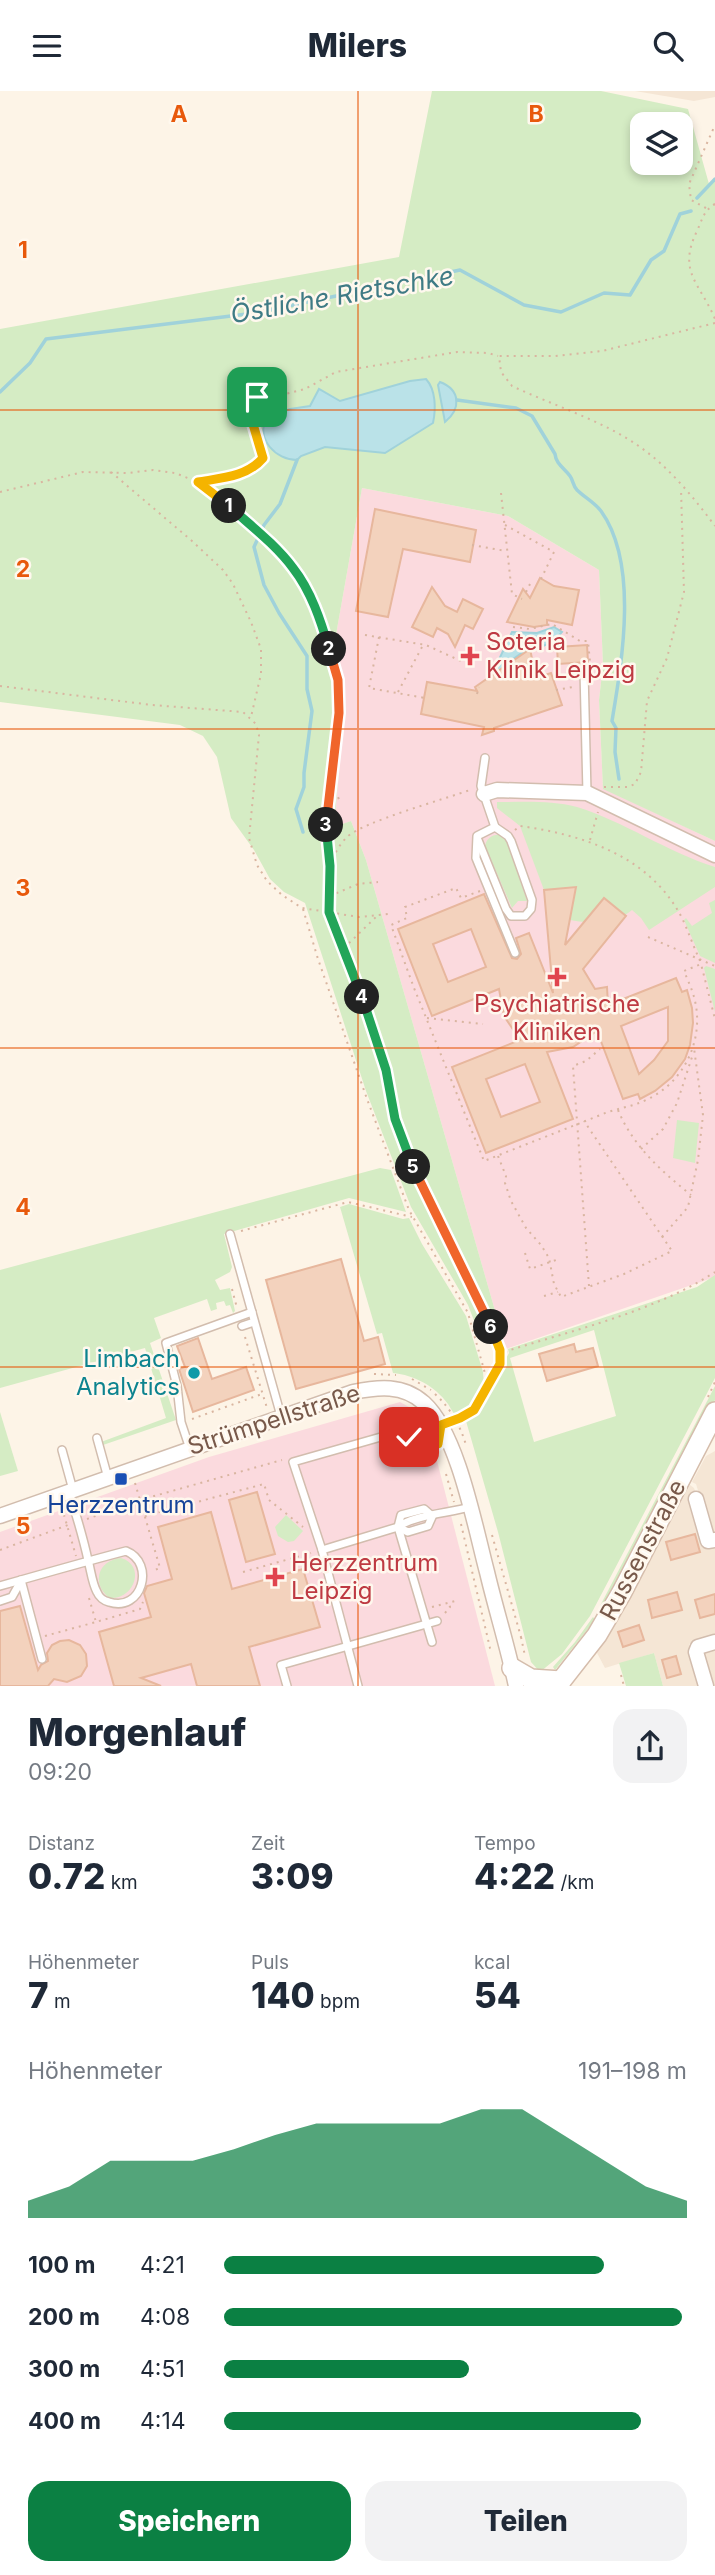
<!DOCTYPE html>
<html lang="de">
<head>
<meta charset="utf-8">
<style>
	:root { --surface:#fff; --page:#f2f2f3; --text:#1f2937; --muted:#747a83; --accent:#0b8043 }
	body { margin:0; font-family:Inter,sans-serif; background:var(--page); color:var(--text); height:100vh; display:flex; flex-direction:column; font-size:26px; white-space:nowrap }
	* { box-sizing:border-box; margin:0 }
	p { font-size:23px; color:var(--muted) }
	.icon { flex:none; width:38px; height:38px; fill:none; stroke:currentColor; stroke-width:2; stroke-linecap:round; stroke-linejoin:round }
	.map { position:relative; height:1595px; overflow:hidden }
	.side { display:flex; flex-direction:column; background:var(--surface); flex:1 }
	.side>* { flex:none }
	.controls { position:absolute; left:630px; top:21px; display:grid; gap:14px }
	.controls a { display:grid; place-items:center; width:63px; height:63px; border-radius:14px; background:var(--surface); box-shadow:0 4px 10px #0003; font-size:35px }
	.pin { position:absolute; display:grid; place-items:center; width:60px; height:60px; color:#fff; margin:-30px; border-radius:14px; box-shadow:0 4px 10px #0006 }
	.km { position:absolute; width:35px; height:35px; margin:-18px; border-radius:50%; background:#222; color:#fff; font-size:19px; line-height:35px; text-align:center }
	.round { display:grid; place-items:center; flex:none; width:74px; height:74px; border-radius:21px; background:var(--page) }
	.overview { display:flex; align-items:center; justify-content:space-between; height:119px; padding:0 28px }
	h1 { font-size:38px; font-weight:800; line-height:52px }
	.figures { display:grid; grid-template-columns:repeat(3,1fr); gap:10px; height:119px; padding:7px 28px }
	.figures div { display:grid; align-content:center }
	.figures b { font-size:35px; font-weight:800 }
	.figures small { font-size:19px; font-weight:400 }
	.figures p { font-size:19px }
	.chart { height:196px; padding:14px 28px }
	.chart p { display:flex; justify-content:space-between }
	.chart svg { width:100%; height:126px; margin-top:7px; fill:var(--accent); opacity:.7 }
	.cta { display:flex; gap:14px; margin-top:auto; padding:14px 28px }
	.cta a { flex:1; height:80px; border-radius:21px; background:var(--accent); color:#fff; font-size:28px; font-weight:800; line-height:80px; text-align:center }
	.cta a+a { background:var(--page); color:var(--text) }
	ul { padding:0 28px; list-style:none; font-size:23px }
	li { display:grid; grid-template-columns:112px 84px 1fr; align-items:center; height:52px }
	li i { height:18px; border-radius:9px; background:var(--accent) }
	header { display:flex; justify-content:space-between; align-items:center; height:91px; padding:0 28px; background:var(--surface); font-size:32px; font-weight:800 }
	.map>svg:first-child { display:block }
	.residential { fill:#f5e6d5 }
	.medical { fill:#fbdade }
	.green { fill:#d5ecc4; fill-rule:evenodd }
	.water { fill:#bae2e8; stroke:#a0d2da; stroke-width:2 }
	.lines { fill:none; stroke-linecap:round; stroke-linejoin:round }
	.stream { stroke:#a0d2da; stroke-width:3.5 }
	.building { fill:#f3d2bd; stroke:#e7b79d; stroke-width:2; fill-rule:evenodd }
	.lane-casing { stroke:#d2bdae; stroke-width:10 }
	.street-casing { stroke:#d2bdae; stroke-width:17 }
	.secondary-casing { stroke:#d5bdac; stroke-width:22 }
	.path { stroke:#d9b5a0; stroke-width:2; stroke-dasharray:2 5; stroke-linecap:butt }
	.lane { stroke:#fff; stroke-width:7 }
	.street { stroke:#fff; stroke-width:14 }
	.secondary { stroke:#fff; stroke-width:19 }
	.split-1-casing { stroke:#fff; stroke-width:14 }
	.split-2-casing { stroke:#fff; stroke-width:14 }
	.split-3-casing { stroke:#fff; stroke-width:14 }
	.split-4-casing { stroke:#fff; stroke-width:14 }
	.split-5-casing { stroke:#fff; stroke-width:14 }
	.split-6-casing { stroke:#fff; stroke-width:14 }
	.split-7-casing { stroke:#fff; stroke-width:14 }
	.split-1 { stroke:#f5b400; stroke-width:9 }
	.split-2 { stroke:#22a559; stroke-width:9 }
	.split-3 { stroke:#f0652b; stroke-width:9 }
	.split-4 { stroke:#22a559; stroke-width:9 }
	.split-5 { stroke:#22a559; stroke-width:9 }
	.split-6 { stroke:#f0652b; stroke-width:9 }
	.split-7 { stroke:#f5b400; stroke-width:9 }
	.grid { fill:none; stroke:#e8590c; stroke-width:2; stroke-opacity:0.55 }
	.health-dot { fill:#e0444e; stroke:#fff8ee; stroke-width:2.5 }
	.culture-dot { fill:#0f9aa8; stroke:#fff8ee; stroke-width:2.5 }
	.transit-dot { fill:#1a4fb4; stroke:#fff8ee; stroke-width:2.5 }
	.labels { text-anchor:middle; stroke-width:5; stroke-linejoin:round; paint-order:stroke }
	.health-label { font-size:24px; fill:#be3a42; stroke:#fff8ee; text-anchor:start }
	.culture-label { font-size:24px; fill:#0d838f; stroke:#fff8ee; text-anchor:end }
	.street-label { font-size:24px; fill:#78594a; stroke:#fff8ee }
	.transit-label { font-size:24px; fill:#164399; stroke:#fff8ee }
	.water-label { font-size:26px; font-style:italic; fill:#3f7b85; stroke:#fff8ee }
	.grid-label { font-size:23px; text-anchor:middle; font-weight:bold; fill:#e8590c; stroke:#fff8ee; stroke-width:5; stroke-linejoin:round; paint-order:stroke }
</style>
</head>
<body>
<header><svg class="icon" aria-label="menu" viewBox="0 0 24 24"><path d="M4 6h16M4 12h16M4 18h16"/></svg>Milers<svg class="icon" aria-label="search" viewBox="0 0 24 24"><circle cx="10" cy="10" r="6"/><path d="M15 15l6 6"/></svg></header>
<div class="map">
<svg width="715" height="1595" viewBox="0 0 715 1595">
	<rect width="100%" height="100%" fill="#fdf4e7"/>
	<g class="residential">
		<path d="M635,0H715V6L694,10Z"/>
		<path d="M715,1360V1442L710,1438L696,1393L692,1391L706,1365Z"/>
		<path d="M690,1394L694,1397L715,1454V1545L689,1553L700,1595H663L654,1562L605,1577L596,1560L635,1498Z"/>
		<path d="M715,1556V1595H712L703,1562Z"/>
	</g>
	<g class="medical">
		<path d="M362,397L508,425L599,479L603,574L599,609L603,697L715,750V1186L506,1258L366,769L351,730L334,737L344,625L334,555Z"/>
		<path d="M400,1311L416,1320L423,1327L429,1339L495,1595H0V1441L209,1366Z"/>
	</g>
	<g class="green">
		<path d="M432,0H601L688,18L709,93L715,89V750L603,698L599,609L603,574L599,479L508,425L362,397L334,555L343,586L344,625L334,736L351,730L366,769L506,1258L478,1240L468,1214L411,1116L366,1000L305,812L284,801L270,788L254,759L231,727L217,666L203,645L180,634L0,611V238L399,166ZM642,33H681V72H642Z"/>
		<path d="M497,711C523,711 551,709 577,716C623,730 667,761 715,776V796L649,839L641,827L632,819C618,832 587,833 570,829L576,796L544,799L520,735L497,717Z"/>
		<path d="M501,744L508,752L527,810H518L512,817L485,755C487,747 492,743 501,744Z"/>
		<path d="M715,809V872L700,865L684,829L686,827L692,835L712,822L709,812Z"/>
		<path d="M706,875L715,878V921L704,877Z"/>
		<path d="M677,1029L699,1032L695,1072L673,1067Z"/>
		<path d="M380,1077L391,1079L406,1121L349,1107L224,1143L232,1176L230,1181L215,1189L220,1199L230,1197L235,1220L233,1222L230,1214L226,1215L224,1210L216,1212L217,1218L211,1220L207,1208L154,1227L161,1247L150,1252L176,1329L103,1354L101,1351L166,1327L145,1257L0,1297V1179Z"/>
		<path d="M349,1113L403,1128L409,1127L422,1153L466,1225L483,1281L484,1295L472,1317L458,1327C453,1322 451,1318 448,1313C435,1295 414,1284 393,1282L382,1242L377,1243L340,1116Z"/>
		<path d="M715,1184V1287L590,1525L562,1563L540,1581L531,1571L498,1441L466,1330L477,1321L509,1262L508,1258L697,1196ZM594,1239L616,1325L534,1351L510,1267Z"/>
		<path d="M715,1295V1309L691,1357L602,1516L600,1515Z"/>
		<path d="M0,1321L18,1380L0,1385Z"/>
		<path d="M286,1424L303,1440L294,1450L288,1451L278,1445L275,1436Z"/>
		<path d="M121,1467C146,1474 135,1509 109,1507C91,1492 98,1469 121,1467Z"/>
		<path d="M593,1526L595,1529L555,1579L553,1576L575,1551Z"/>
		<path d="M654,1562L663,1595H626L619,1572Z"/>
	</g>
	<g class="water">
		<path d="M426,288C436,299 436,318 433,332L385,362L325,356L301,365L297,369C276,369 255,348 267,326L290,318L310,315L319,298L340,310L410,290Z"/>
		<path d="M440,291C461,299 461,318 445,331L438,294Z"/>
		<path d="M554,536L562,541L554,550L541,556H530L509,571L510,574L493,587V581L512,541L537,542Z"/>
	</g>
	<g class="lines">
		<g class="stream">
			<path d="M697,107L715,88"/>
			<path d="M0,301L30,272L46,248L255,222L460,179L524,214L561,221L604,202L630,204L651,169L664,160L680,123L691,120"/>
			<path d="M457,309L516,317L532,325L555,363C556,373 564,377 570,385C573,389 573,395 577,399C584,406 594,411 601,420C639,473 622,570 612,630L616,637L615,661L619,688"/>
			<path d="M297,369L280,413L264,434L254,456L264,494L279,522L307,565V598L312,620L304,682V696L296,718L303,741"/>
		</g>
	</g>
	<g class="building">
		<path d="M375,418L476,439L470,471L403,458L388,526L356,520Z"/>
		<path d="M540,487L554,495L579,499L572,534L547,529V534L534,536L507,531L523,498L530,507Z"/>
		<path d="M432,496L445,515L457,521L463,508L483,518L473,538L465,534L455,556L448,543L437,537L433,546L412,536Z"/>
		<path d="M587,554L588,571L558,573L557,556Z"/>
		<path d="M530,558L536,587L551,582L562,614L494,637V640L482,644L484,636L421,623L427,591L477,600L475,596Z"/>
		<path d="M576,796L565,854L604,807L626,825L583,878L595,898L607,896L608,914L676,887L682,901L687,899L692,917L693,932L690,954L685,968L672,986L655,1000L640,1008L638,1003L623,1008L597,940L573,956L547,961L573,1028L486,1062L452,976L520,949L504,925L499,898L432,925L398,838L484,803L512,867L517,868L521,863L516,847L529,842L553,902L544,799ZM471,838L486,876L448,891L433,853ZM668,916V950L654,969L639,983L621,935ZM525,973L540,1011L501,1026L486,988Z"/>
		<path d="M341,1168L364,1250L378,1246L385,1273L296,1298L266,1189Z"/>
		<path d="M198,1247L212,1288L246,1276L254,1299L193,1321L179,1278L185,1276L177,1255Z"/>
		<path d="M574,1253L576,1261L593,1257L598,1275L547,1290L539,1263Z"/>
		<path d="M257,1401L275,1463L246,1471L229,1409Z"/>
		<path d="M211,1421L232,1498L303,1478L320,1536L249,1556L260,1595H197L191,1573L141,1587L161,1595H114L99,1541L151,1526L144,1502L147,1495L172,1488L158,1436Z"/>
		<path d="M695,1443L700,1461L671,1469L666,1451Z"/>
		<path d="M677,1501L682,1519L652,1527L648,1509Z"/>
		<path d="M715,1503V1523L700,1527L695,1509Z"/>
		<path d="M20,1515L38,1579L41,1574L48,1570L47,1562L52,1554L60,1550L69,1549L80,1554L86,1563L87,1575L81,1585L67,1591L54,1588L48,1595H0V1520Z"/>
		<path d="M639,1534L644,1549L623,1556L618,1541Z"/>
		<path d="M676,1565L681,1583L667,1587L662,1569Z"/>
	</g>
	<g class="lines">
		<g class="lane-casing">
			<g id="lane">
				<path d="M584,580L587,702"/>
				<path d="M485,667L481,695L495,736L477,745L476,767L515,862"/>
				<path d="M478,749L506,818L511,825H525L531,818L532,809L511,750L508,745L495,736"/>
				<path d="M230,1143L281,1325"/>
				<path d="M242,1235L254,1231"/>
				<path d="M97,1347L108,1387"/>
				<path d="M190,1358L181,1331L177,1295L166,1252L252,1221"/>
				<path d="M62,1359L73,1399"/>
				<path d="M432,1425L424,1418L401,1424L398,1436L432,1551"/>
				<path d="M398,1436L408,1441L428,1435L432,1426"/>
				<path d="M322,1459L293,1371L402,1340L409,1346L412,1356"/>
				<path d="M21,1489L42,1568"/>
				<path d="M0,1495C42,1483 84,1471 126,1460C156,1472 142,1522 109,1511C104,1510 99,1506 97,1501C92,1492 91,1480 88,1469C83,1446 76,1423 69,1401"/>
				<path d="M0,1510L12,1506L21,1490"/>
				<path d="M287,1595L281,1574L437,1530"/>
				<path d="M358,1595L322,1459L398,1436C414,1424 449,1422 470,1416"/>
			</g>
		</g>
		<g class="street-casing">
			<g id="street">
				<path d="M484,703L497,699L587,702L715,764"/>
				<path d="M696,1408L708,1450L715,1449"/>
				<path d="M0,1425L353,1301C378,1296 403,1293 424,1312C458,1343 475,1436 487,1481C496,1519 508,1557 516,1595"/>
				<path d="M706,1595L696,1561L698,1556L715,1551"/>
			</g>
		</g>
		<g class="secondary-casing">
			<g id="secondary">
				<path d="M512,1577L531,1588L561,1590"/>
				<path d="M557,1595L597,1544L622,1501L715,1321"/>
			</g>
		</g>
		<g class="path">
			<path d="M715,113C704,119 702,129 697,140C677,181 700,192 715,228"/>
			<path d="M706,117L691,109L689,93L715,34"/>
			<path d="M715,232L602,260L555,265H499L501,281L512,295C552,314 604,330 640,356C669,376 694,407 715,435"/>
			<path d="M111,381L192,450L223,479L233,493L251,531L261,558V583L251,626"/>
			<path d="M199,391C222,387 247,385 263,367L250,323L249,311L257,306H274L305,298L336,281L457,261L488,262L498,265"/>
			<path d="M0,401L83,381L128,382L153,379L175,382L198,391L214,402L272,453L295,478L308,501L322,533L338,589L337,657L326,736L330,775L329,821L354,884L386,979L395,1028L408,1065L493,1239L500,1259V1273L474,1319L453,1330"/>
			<path d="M501,402L512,503L522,508"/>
			<path d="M505,434L554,461L541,488"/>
			<path d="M472,454L506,460"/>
			<path d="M526,501L530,493"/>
			<path d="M513,536L530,538L552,533L580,550H588L590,571"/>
			<path d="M365,544L426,554L463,571"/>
			<path d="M379,546L369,597L425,607"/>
			<path d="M0,595L152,614L243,621L256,633L259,644L249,747L257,774L267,790L282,804L302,817L359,826L388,823"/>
			<path d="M556,599L573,596"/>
			<path d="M398,601L422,556"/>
			<path d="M477,603L479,596"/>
			<path d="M604,696H628L635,693L641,681L647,610L667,567L684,501L681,397"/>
			<path d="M331,710L344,705"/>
			<path d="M515,739L520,735C584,744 650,765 682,827C689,842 694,857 701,872"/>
			<path d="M590,749L598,721"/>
			<path d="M330,774C334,764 339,754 347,746C362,731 445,708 470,699"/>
			<path d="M480,800L461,807L456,797L405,816L407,827L391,834L414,897L484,1070C524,1054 563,1039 603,1023C617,1017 633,1016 648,1008C684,991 704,949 695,910C693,900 688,890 684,880L701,873L715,928"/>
			<path d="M330,805L358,793L378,791"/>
			<path d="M303,818L318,868L367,1008L409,1119L468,1222L488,1293"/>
			<path d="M648,846L715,875"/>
			<path d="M344,857L378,824"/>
			<path d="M427,927L483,933"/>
			<path d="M618,1019C633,1055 661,1080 691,1104"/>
			<path d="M641,1058L663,1038L677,1012L693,963"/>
			<path d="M498,1065L506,1085L505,1092L511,1110L526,1137L541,1154L549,1167L554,1193L561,1206L624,1183L672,1160L584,1030"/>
			<path d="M241,1140L348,1111L412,1126"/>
			<path d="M662,1146L688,1116L698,1069L703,1024L694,957"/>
			<path d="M525,1162L530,1178L559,1168"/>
			<path d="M589,1195L573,975L586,970L600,958"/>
			<path d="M232,1198L237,1217"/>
			<path d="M544,1205L558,1201"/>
			<path d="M245,1246L267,1317"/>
			<path d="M500,1266L507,1260C577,1238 653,1221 715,1181"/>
			<path d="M374,1283L396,1284"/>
			<path d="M412,1288L431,1299"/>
			<path d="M435,1303C451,1318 460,1334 466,1354"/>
			<path d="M708,1306L715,1291"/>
			<path d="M192,1328L262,1303"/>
			<path d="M410,1333L421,1330"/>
			<path d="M446,1383L454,1411"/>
			<path d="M135,1392L160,1477L152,1480"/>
			<path d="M62,1417L76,1465"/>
			<path d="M145,1425L264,1393L269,1409L303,1436"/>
			<path d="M87,1428L140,1409L282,1369"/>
			<path d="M461,1433L490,1557L493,1559"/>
			<path d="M492,1444L521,1546L520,1550"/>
			<path d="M0,1459L68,1434"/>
			<path d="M243,1481L311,1462"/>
			<path d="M89,1507L96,1531L140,1518L143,1511"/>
			<path d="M432,1516L455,1510"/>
			<path d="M445,1522L450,1516L449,1512"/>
			<path d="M45,1545L96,1531"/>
			<path d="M521,1546L525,1565"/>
			<path d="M621,1584L624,1595"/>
		</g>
		<use href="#lane" class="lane"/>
		<use href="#street" class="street"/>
		<use href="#secondary" class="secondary"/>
	</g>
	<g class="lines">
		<g class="split-1-casing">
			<path id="split-1" d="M229,415L198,391C221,387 247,386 263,367L250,323L249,311L257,306"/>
		</g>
		<g class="split-2-casing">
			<path id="split-2" d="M229,415C251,435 275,453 293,477C311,500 321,530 329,558"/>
		</g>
		<g class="split-3-casing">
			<path id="split-3" d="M326,734L339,622L338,589L329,558"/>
		</g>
		<g class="split-4-casing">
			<path id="split-4" d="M326,734L330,775L329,821L362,906"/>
		</g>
		<g class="split-5-casing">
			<path id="split-5" d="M362,906L386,979L395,1028L413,1076"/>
		</g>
		<g class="split-6-casing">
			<path id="split-6" d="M413,1076L491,1236"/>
		</g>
		<g class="split-7-casing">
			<path id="split-7" d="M409,1346L402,1340C407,1332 418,1329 428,1332L438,1353L441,1334L460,1327L474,1319L500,1273V1259L491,1236"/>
		</g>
		<use href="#split-1" class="split-1"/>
		<use href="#split-2" class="split-2"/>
		<use href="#split-3" class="split-3"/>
		<use href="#split-4" class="split-4"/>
		<use href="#split-5" class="split-5"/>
		<use href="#split-6" class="split-6"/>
		<use href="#split-7" class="split-7"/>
	</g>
	<path class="grid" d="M358,0V1595M0,319H715M0,638H715M0,957H715M0,1276H715"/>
	<g class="health-dot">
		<path d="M466.5 554.5h7v7h7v7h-7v7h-7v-7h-7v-7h7z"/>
		<path d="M553.5 875.5h7v7h7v7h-7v7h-7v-7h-7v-7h7z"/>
		<path d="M271.5 1475.5h7v7h7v7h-7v7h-7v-7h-7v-7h7z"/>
	</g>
	<circle class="culture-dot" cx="194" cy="1282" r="7"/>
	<rect class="transit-dot" x="114" y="1381" width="14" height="14" rx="3.5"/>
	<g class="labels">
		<g class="health-label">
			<text x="486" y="559">Soteria<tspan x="486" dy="28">Klinik Leipzig</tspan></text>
			<text x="557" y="921" text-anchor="middle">Psychiatrische<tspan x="557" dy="28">Kliniken</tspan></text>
			<text x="291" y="1480">Herzzentrum<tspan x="291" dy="28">Leipzig</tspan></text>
		</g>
		<g class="culture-label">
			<text x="180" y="1276">Limbach<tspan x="180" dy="28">Analytics</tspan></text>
		</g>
		<g class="street-label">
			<text transform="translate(274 1329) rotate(-18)" y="8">Strümpellstraße</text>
			<text transform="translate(643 1459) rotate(-62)" y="8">Russenstraße</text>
		</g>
		<g class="transit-label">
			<text x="121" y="1422">Herzzentrum</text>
		</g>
		<g class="water-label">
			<text transform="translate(342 204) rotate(-10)" y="9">Östliche Rietschke</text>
		</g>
	</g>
	<g class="grid-label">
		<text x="179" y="31">A</text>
		<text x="536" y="31">B</text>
		<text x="23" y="167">1</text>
		<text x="23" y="486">2</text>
		<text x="23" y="805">3</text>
		<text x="23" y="1124">4</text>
		<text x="23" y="1443">5</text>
	</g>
</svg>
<div class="controls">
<a><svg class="icon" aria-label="layers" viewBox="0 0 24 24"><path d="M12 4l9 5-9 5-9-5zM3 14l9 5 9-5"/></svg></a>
</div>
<div class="pin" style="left:257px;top:306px;background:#1e9e55"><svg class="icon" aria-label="arrive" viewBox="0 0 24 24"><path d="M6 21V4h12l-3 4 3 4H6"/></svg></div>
<div class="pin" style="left:409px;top:1346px;background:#d93025"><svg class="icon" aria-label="check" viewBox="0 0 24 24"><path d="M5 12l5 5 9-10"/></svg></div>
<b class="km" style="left:229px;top:415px">1</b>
<b class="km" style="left:329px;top:558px">2</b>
<b class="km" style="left:326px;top:734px">3</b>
<b class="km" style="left:362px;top:906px">4</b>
<b class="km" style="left:413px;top:1076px">5</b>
<b class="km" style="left:491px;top:1236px">6</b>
</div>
<section class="side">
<div class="overview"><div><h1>Morgenlauf</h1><p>09:20</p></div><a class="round"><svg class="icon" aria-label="share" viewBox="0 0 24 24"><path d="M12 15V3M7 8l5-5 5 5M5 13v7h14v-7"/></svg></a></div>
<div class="figures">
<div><p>Distanz</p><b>0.72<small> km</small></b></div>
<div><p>Zeit</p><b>3:09</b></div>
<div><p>Tempo</p><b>4:22<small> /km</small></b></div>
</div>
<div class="figures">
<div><p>Höhenmeter</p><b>7<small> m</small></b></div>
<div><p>Puls</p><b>140<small> bpm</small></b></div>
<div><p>kcal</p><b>54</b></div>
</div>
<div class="chart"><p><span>Höhenmeter</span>191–198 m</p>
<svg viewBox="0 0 160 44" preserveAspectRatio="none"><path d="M0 44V38L10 33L20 24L30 24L40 24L50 20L60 15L70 11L80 11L90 11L100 11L110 6L120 6L130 15L140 24L150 33L160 38V44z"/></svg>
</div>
<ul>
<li><b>100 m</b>4:21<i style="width:82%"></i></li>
<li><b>200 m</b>4:08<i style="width:99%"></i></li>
<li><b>300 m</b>4:51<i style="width:53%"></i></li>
<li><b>400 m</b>4:14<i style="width:90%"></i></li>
</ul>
<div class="cta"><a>Speichern</a><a>Teilen</a></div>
</section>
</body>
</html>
